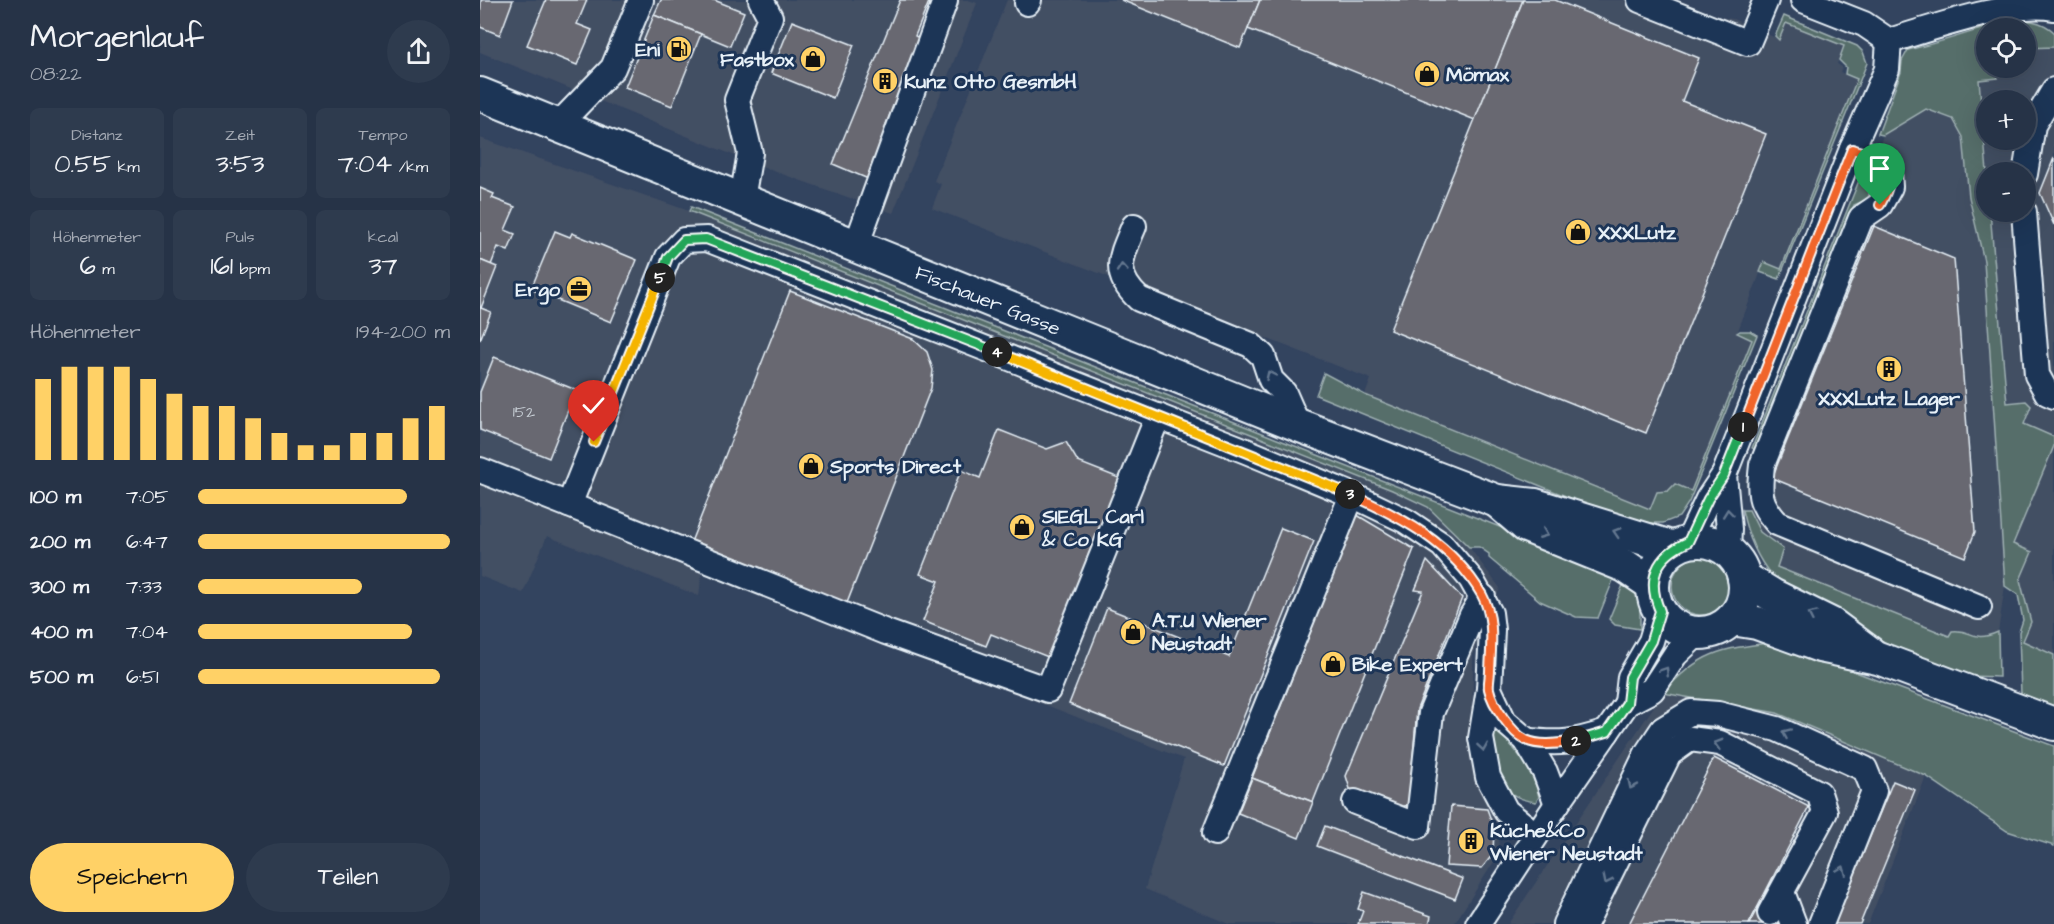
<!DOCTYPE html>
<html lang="de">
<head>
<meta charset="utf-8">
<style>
	:root { --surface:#263347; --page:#2e3b4e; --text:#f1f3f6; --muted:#a4aab4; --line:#424e60; --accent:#ffd166 }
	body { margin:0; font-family:"Architects Daughter",sans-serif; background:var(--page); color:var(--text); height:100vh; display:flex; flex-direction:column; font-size:22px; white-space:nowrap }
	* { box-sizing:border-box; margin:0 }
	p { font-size:20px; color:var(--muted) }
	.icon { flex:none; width:33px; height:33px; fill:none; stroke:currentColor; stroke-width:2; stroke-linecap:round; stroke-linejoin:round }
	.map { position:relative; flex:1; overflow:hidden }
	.side { display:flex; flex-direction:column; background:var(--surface); width:480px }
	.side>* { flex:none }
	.buttons { position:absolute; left:1496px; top:18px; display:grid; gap:12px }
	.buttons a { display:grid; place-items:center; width:60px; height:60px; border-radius:50%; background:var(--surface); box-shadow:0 6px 24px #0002,0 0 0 2px var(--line); font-size:30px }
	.pin { position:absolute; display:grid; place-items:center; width:51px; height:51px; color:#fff; margin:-62px -26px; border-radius:50% 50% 50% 0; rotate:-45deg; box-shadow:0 0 6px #0007 }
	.pin .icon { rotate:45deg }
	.km { position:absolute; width:30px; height:30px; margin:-15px; border-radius:50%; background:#222; color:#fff; font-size:16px; line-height:30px; text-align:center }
	.round { display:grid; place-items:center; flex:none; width:63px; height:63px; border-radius:32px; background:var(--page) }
	.head { display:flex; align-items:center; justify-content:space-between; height:102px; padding:0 30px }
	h1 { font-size:33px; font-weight:600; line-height:45px }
	.metrics { display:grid; grid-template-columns:repeat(3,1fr); gap:9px; height:102px; padding:6px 30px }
	.metrics div { display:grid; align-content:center; border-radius:9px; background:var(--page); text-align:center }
	.metrics b { font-size:26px; font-weight:600 }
	.metrics small { font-size:16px; font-weight:400 }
	.metrics p { font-size:16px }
	.chart { height:168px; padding:12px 30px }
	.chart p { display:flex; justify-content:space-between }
	.chart svg { width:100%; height:108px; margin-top:6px; stroke:var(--accent); stroke-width:6 }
	.action { display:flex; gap:12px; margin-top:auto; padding:12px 30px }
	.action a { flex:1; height:69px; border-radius:36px; background:var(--accent); color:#111; font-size:24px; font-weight:600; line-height:69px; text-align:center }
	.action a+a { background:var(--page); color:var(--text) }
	ul { padding:0 30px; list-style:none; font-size:20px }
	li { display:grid; grid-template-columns:96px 72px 1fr; align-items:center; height:45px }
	li i { height:15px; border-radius:8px; background:var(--accent) }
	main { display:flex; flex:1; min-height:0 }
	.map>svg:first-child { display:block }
	.built { fill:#434f64; fill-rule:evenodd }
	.green { fill:#566e6b; stroke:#9fb0b2; stroke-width:1.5 }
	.building { fill:#676871; stroke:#e8f1f8; stroke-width:1.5 }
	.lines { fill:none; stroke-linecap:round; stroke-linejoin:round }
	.minor-casing { stroke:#e8f1f8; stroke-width:28 }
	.major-casing { stroke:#e8f1f8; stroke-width:36 }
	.minor { stroke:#1d3557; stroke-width:24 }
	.major { stroke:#1d3557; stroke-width:32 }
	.oneway { stroke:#64778f }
	.split-1-casing { stroke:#fff; stroke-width:12 }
	.split-2-casing { stroke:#fff; stroke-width:12 }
	.split-3-casing { stroke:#fff; stroke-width:12 }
	.split-4-casing { stroke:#fff; stroke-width:12 }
	.split-5-casing { stroke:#fff; stroke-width:12 }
	.split-6-casing { stroke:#fff; stroke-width:12 }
	.split-1 { stroke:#f0652b; stroke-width:8 }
	.split-2 { stroke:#22a559; stroke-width:8 }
	.split-3 { stroke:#f0652b; stroke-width:8 }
	.split-4 { stroke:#f5b400; stroke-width:8 }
	.split-5 { stroke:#22a559; stroke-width:8 }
	.split-6 { stroke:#f5b400; stroke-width:8 }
	.labels { text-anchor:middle; stroke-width:6; stroke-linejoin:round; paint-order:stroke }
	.number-label { font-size:16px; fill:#c8cfd6 }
	.poi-label { font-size:20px; font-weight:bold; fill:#e8f1f8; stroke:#1d3557; text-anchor:start }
	.street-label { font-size:20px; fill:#e8f1f8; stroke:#1d3557 }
</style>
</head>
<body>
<main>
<section class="side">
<div class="head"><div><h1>Morgenlauf</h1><p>08:22</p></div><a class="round"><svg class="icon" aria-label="share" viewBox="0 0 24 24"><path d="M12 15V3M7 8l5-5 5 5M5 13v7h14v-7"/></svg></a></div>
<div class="metrics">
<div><p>Distanz</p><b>0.55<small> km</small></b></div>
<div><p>Zeit</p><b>3:53</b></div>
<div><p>Tempo</p><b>7:04<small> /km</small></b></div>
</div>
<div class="metrics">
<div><p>Höhenmeter</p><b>6<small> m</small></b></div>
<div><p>Puls</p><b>161<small> bpm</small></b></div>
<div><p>kcal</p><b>37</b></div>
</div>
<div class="chart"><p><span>Höhenmeter</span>194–200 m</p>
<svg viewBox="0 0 160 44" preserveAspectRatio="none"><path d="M5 44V11M15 44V6M25 44V6M35 44V6M45 44V11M55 44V17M65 44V22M75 44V22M85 44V27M95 44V33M105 44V38M115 44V38M125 44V33M135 44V33M145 44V27M155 44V22"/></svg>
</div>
<ul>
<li><b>100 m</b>7:05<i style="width:83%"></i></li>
<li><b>200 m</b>6:47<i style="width:100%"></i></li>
<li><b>300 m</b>7:33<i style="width:65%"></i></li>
<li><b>400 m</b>7:04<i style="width:85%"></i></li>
<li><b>500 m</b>6:51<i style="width:96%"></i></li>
</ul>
<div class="action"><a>Speichern</a><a>Teilen</a></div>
</section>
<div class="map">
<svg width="1574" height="924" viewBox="0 0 1574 924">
	<rect width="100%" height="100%" fill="#33445f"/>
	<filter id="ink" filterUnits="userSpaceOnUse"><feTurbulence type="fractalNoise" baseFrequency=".0167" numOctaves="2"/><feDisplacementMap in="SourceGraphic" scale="12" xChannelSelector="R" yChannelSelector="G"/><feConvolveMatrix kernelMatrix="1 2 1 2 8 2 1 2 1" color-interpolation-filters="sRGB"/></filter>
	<g filter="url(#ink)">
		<g class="built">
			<path d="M1,0H488L497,3L413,213L285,168L0,52Z"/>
			<path d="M527,0H1194L1237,17L1253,19L1298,39L1306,23L1365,46L1357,64L1362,67L1360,72L1377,79L1300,270L1284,263L1257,333L1272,340L1211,491L1178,492L1170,509L885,395L891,379L452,208L461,184L454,181Z"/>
			<path d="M1574,47V437L1544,424L1551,406L1528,403L1510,212H1545V172H1507L1498,79L1517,78L1516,68H1545V48ZM1506,100H1545V140H1506Z"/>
			<path d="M1446,109L1473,119L1483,137L1489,197L1504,261L1525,586L1518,632L1497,638L1478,630L1470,636L1297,567L1303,549L1280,532L1269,510L1265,480L1276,450L1374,205L1381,203L1390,190L1388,183L1403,135Z"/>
			<path d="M0,138L209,211L912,490L948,507L989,547L1020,588L993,655L992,766L1021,833L1015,860L974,924H749L665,889L704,759L222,570L219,596L67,536L43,593L0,576Z"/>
			<path d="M1574,446V655L1543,641L1551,622L1540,580L1552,552L1533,545Z"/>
			<path d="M1183,693L1297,713L1446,776L1388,924H1028Z"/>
		</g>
		<g class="green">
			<path d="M1304,16L1377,46L1383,52L1387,63L1299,279L1280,272L1284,262L1301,269L1377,79L1365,74L1366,67L1359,60L1364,46L1306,23L1299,40L1295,36Z"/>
			<path d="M1531,20C1547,20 1561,20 1574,32V47L1545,48V28H1506V68H1516L1518,78L1499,80L1507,172L1506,212H1510L1527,403L1546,401L1551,406L1544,424L1574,437V446L1533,544L1552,552L1540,580L1551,622L1543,641L1574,655V707L1541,695L1539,632L1543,620L1538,595L1525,586L1504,261L1489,197L1483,137L1473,119L1446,109L1403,135L1398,134L1421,72L1422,61L1428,50C1463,42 1496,30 1531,20Z"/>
			<path d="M1380,178L1388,183L1390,190L1388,199L1374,205L1276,450L1272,448Z"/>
			<path d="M211,207L1136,573L1118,618L1096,617L1060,601L1009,558V554L999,547H989L948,507L912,490L209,211Z"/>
			<path d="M1260,331H1270L1277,335L1209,502L1199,517L1183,523H1165L1150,519L1098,501L836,395L844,373L885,395L1170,509L1177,492L1188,491L1195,484L1211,491L1272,340L1257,333Z"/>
			<path d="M1262,510H1269L1280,532L1303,549L1297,567L1469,636L1472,631C1492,628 1491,644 1518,632L1519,677C1507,676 1494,677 1483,675C1453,669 1311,598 1292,576C1276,557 1267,533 1262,510Z"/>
			<circle cx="1221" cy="586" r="29"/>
			<path d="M1146,578L1160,597V629L1135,625L1129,619Z"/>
			<path d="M1295,642L1574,746V846L1527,831L1446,776L1297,713L1183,693C1220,651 1241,649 1295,642Z"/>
			<path d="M1015,727C1033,747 1054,769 1059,797L1056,802C1012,797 1014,762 1012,728Z"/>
		</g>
		<g class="building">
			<path d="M1,0H33L20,35L0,27Z"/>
			<path d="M66,0H107L97,24L112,30L97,65L47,45Z"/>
			<path d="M181,0H234L264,12L250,46L174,15Z"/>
			<path d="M420,0H443L449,2L435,36L441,39L406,124L415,127L393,181L353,164Z"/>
			<path d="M641,0H780L760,48Z"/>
			<path d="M780,0H1043L995,120L768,29Z"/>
			<path d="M1043,0H1075L1219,58L1202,101L1286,134L1166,433L910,330Z"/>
			<path d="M174,15L221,34L192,106L145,87Z"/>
			<path d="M312,21L374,45L353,98L291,73Z"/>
			<path d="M1574,158V225L1560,193Z"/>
			<path d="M0,188L14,194L12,198L35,207L25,230L35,234L28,251L18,247L11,265L0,260Z"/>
			<path d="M1394,226L1474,259L1495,532L1485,557L1292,478Z"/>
			<path d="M75,231L90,237L92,233L157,260L131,322L51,289Z"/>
			<path d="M0,260L17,267L1,308L11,312L0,340Z"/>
			<path d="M310,291L433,339L447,352L453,370L451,388L367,603L211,542Z"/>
			<path d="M14,357L96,390L69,458L0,430V392Z"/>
			<path d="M519,430L567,449L586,442L598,462L644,480L573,659L511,634L506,646L443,621L459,581L440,574L481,470L500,478Z"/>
			<path d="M877,515L934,549L833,802L772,778Z"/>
			<path d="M801,528L834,541L744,766L589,704L627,608L749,657Z"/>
			<path d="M947,561L982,598L937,709L929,804L920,808L870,789L866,776L943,591L935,590Z"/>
			<path d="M1234,758L1329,807L1269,924H1149Z"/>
			<path d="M772,778L833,802L819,838L758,813Z"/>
			<path d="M1413,781L1435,790L1380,924H1354Z"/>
			<path d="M971,806L1007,809L1014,828L1013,854L1002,868L966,866Z"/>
			<path d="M845,826L983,879L975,899L837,846Z"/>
			<path d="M884,892L951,916L949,924H878L883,911L878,909Z"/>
			<path d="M1278,907L1290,913L1309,924H1269Z"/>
		</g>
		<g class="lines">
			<g class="minor-casing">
				<g id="minor">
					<path d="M1160,0L1268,43L1286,0"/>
					<path d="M1323,0L1384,24L1409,41"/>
					<path d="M547,3L549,0"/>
					<path d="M1409,41C1453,28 1530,0 1574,8"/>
					<path d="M77,126L133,68L161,0"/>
					<path d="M1372,149L1399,158L1409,171L1410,187L1400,205L1381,218L1282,465C1279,493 1278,502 1297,523L1499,607"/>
					<path d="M1545,174L1553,125L1574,90"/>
					<path d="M262,199L270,153L257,100L290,17L281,0"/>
					<path d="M1544,212L1557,375L1567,393L1574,396"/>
					<path d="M654,226C641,257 631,273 659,299L771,345L783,356L791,380L804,393L818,425"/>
					<path d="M376,246L465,1"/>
					<path d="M0,470L89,505L188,257L204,240L227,239L766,451L872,495L926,521L962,545L991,579L1010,613L1012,630L1009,689L1001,738L1008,777L1026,811L1056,835"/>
					<path d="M1244,475L1249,529L1248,551"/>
					<path d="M89,505L406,632L568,690L678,416"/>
					<path d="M1208,542L1228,499L1244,475L1372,149L1407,69L1409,41"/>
					<path d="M1009,689L1024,721L1046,740L1065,772L1077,804"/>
					<path d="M1147,703L1150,677L1171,641L1180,611"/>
					<path d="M1046,740C1080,745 1095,742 1127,732"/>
					<path d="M875,802L938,826L951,713L992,615L1003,597"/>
					<path d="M735,833L872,495"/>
					<path d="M1302,892L1314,924"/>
					<path d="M998,924L1077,804L1147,703L1172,690L1195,655L1218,633"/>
					<path d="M1085,924L1167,753L1183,729L1211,712L1238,714L1297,729L1385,769L1394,791L1341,924"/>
					<path d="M1105,924L1189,754L1210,739L1240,743L1339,793L1345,812L1290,913"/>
				</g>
			</g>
			<g class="major-casing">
				<g id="major">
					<path d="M0,94L818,425L972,484L1017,501L1055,505L1194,548"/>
					<path d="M1017,501L1046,526L1145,566L1173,585"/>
					<circle cx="1219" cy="587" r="46"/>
					<path d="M1264,578L1292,595L1351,624L1390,653"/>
					<path d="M1252,619L1277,623L1340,646L1398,658L1574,724"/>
				</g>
			</g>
			<use href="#minor" class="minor"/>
			<use href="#major" class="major"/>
		</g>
		<defs><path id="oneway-chevron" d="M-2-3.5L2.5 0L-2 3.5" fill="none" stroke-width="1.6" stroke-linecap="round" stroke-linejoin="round" transform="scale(1.5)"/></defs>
		<g class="oneway">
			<use href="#oneway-chevron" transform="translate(642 268) rotate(-95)"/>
			<use href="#oneway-chevron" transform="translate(790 375) rotate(-115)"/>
			<use href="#oneway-chevron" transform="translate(1248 513) rotate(-96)"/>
			<use href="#oneway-chevron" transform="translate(1137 532) rotate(-162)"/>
			<use href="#oneway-chevron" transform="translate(1064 534) rotate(22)"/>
			<use href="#oneway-chevron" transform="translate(1332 615) rotate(-155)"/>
			<use href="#oneway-chevron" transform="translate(1185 671) rotate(-57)"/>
			<use href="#oneway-chevron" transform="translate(1306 733) rotate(-156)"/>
			<use href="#oneway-chevron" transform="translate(1238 744) rotate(-164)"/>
			<use href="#oneway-chevron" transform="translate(1003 747) rotate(81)"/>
			<use href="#oneway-chevron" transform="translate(1152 785) rotate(116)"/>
			<use href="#oneway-chevron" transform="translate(1362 870) rotate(-68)"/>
			<use href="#oneway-chevron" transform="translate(1127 880) rotate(116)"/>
		</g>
	</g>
	<g class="lines" filter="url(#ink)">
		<g class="split-1-casing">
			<path id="split-1" d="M1263,427L1372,149C1407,160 1420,168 1400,205"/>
		</g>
		<g class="split-2-casing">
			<path id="split-2" d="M1096,741L1127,732L1147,703L1150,677L1171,641L1180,611C1166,579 1176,556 1208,542L1228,499L1244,475L1263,427"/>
		</g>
		<g class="split-3-casing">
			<path id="split-3" d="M870,494C923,518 972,543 1002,595C1015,619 1011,645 1010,671C1010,677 1008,684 1009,689C1012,704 1032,734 1046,740C1061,747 1081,743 1096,741"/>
		</g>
		<g class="split-4-casing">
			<path id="split-4" d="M517,352L870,494"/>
		</g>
		<g class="split-5-casing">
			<path id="split-5" d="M180,278L188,257L204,240L226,239L517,352"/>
		</g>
		<g class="split-6-casing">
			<path id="split-6" d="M114,442L180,278"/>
		</g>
		<use href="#split-1" class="split-1"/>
		<use href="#split-2" class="split-2"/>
		<use href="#split-3" class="split-3"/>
		<use href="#split-4" class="split-4"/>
		<use href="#split-5" class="split-5"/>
		<use href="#split-6" class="split-6"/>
	</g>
	<defs>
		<g id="fuel-disc" transform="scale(1.35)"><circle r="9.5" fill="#ffd166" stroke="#1d3557"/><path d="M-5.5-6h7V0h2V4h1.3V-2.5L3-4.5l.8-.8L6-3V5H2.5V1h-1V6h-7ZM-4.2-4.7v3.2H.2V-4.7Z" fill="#111"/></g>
		<g id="shop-disc" transform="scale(1.35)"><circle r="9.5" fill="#ffd166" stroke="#1d3557"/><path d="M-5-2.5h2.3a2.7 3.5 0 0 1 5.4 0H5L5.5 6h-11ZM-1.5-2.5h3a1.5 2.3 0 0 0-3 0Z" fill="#111"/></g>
		<g id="building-disc" transform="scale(1.35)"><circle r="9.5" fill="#ffd166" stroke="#1d3557"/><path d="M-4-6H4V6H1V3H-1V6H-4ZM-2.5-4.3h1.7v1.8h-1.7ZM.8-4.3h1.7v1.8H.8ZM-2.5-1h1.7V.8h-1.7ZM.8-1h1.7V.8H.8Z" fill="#111"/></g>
		<g id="office-disc" transform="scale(1.35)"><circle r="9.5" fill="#ffd166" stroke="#1d3557"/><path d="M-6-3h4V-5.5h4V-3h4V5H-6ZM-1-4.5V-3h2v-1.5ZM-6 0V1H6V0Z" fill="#111"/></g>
	</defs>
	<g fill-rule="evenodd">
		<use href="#fuel-disc" x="199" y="49"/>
		<use href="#shop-disc" x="333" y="59"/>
		<use href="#shop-disc" x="947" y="74"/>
		<use href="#building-disc" x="405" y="81"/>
		<use href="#shop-disc" x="1098" y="232"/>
		<use href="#office-disc" x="99" y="289"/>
		<use href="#building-disc" x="1409" y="369"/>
		<use href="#shop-disc" x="331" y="466"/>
		<use href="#shop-disc" x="542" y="527"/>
		<use href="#shop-disc" x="653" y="632"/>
		<use href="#shop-disc" x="853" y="664"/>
		<use href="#building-disc" x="991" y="841"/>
	</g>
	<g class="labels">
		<g class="number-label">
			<text x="44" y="417">152</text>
		</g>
		<g class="poi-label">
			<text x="180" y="56" text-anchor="end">Eni</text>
			<text x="314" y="66" text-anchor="end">Fastbox</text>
			<text x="966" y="81">Mömax</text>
			<text x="424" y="88">Kunz Otto GesmbH</text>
			<text x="1118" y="239">XXXLutz</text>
			<text x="80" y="296" text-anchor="end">Ergo</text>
			<text x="1409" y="405" text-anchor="middle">XXXLutz Lager</text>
			<text x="350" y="473">Sports Direct</text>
			<text x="562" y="523">SIEGL Carl<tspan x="562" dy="23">&amp; Co KG</tspan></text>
			<text x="672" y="627">A.T.U Wiener<tspan x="672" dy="23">Neustadt</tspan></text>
			<text x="872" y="671">Bike Expert</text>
			<text x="1010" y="837">Küche&amp;Co<tspan x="1010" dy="23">Wiener Neustadt</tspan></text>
		</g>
		<g class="street-label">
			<text transform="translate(508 300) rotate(22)" y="7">Fischauer Gasse</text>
		</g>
	</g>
</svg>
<div class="buttons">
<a><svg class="icon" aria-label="locate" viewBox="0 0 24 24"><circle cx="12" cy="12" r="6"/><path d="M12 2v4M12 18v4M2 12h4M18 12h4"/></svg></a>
<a>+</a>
<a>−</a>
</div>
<div class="pin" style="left:1400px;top:205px;background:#1e9e55"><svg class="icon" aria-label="arrive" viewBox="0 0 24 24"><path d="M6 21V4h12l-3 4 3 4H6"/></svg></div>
<div class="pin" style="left:114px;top:442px;background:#d93025"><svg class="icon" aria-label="check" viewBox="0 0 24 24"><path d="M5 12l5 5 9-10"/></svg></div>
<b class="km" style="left:1263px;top:427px">1</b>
<b class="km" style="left:1096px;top:741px">2</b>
<b class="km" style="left:870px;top:494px">3</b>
<b class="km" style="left:517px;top:352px">4</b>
<b class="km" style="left:180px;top:278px">5</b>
</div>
</main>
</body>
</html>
